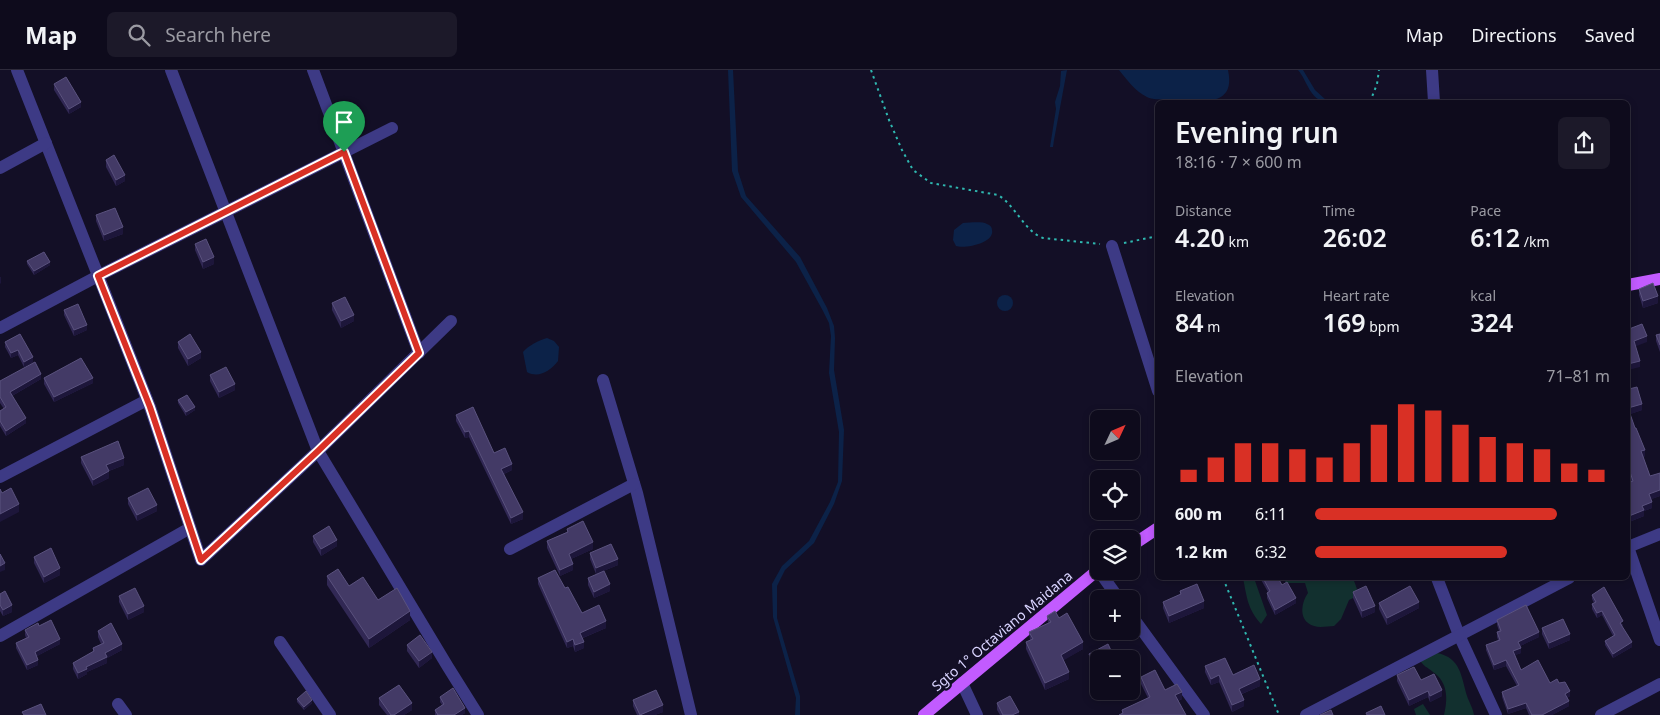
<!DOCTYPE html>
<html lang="en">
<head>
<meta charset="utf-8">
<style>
	:root { --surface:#0e0b1c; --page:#1c1929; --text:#f1f3f6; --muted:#9b9ba3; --line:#2e2b3b; --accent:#d93025 }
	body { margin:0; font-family:"Noto Sans",sans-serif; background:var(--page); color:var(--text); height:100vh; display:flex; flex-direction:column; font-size:19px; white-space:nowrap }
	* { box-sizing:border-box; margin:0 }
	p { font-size:16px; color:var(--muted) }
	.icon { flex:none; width:28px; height:28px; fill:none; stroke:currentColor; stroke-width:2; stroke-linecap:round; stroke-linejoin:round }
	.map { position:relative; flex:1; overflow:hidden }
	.panel { position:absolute; left:1155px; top:30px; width:475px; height:480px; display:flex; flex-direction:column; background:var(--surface); border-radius:8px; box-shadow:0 2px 8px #0003,0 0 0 1px var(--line) }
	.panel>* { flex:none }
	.needle { width:32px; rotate:46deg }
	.controls { position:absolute; left:1090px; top:340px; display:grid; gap:10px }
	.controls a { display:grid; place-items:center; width:50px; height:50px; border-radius:8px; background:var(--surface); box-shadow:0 2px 8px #0003,0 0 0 1px var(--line); font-size:25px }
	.pin { position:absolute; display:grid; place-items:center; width:42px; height:42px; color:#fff; margin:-51px -21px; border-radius:50% 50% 50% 0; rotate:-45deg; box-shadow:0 0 5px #0007 }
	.pin .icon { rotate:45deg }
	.round { display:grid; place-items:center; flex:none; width:52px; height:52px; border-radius:8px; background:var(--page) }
	.headline { display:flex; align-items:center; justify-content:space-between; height:85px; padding:0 20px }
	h1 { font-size:28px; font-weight:600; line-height:38px }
	.metrics { display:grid; grid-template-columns:repeat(3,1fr); gap:8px; height:85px; padding:5px 20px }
	.metrics div { display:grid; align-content:center }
	.metrics b { font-size:25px; font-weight:600 }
	.metrics small { font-size:14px; font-weight:400 }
	.metrics p { font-size:14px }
	.chart { height:140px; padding:10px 20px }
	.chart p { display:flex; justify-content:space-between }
	.chart svg { width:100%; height:90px; margin-top:5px; stroke:var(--accent); stroke-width:6 }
	ul { padding:0 20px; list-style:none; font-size:16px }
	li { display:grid; grid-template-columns:80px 60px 1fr; align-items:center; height:38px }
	li i { height:12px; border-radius:6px; background:var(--accent) }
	header { display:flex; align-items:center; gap:30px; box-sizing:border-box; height:70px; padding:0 25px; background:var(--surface); border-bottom:1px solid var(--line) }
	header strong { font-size:24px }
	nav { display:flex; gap:28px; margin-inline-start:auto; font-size:18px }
	.search { width:350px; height:45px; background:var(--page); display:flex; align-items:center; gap:12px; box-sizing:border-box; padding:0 18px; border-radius:8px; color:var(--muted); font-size:19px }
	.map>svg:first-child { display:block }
	.green { fill:#12302f }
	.water { fill:#0c2248 }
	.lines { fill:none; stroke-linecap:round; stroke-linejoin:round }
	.path { stroke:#2fb8b0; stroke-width:2; stroke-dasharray:2.5 4; stroke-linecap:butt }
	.minor { stroke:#3d3a85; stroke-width:12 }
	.major { stroke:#c25bff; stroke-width:12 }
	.wall { fill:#312854 }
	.shaded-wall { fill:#1d163a }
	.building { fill:#433a66; stroke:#5a527e }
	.route-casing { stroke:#fff; stroke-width:10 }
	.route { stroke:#d93025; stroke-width:6 }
	.labels { text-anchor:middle; stroke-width:4.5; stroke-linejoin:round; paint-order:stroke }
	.street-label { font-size:14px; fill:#d9d4ff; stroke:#130f26 }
</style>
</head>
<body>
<header>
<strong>Map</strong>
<div class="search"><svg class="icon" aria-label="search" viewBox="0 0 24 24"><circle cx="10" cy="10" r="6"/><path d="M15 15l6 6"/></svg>Search here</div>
<nav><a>Map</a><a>Directions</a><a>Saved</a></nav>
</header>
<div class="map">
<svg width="1660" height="645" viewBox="0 0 1660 645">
	<rect width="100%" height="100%" fill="#130f26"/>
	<g class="green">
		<path d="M1243,508H1254L1267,545L1261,554C1247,538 1247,527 1243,508Z"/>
		<path d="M1283,508H1353L1357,519L1353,528L1349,530L1341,549L1334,556C1328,556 1320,558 1314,556C1298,551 1301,533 1308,523L1305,513H1286Z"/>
		<path d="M1437,583C1461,588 1461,606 1467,626C1469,632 1473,638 1474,645H1444C1448,629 1448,612 1433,602C1426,596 1425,598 1419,589Z"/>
		<path d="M1423,634L1430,645H1416L1414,639Z"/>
	</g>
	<g class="water">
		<path d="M728,0H733L738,101L746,126L800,187L827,238L834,256L835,268L834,300L844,360L842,411L834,434L814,473L785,500L777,516V548L800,626V645H795L796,628L773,547L772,514L782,496L809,471L830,432L838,412L839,362L829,303L831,266L829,253L823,241L796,192L741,127L732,101Z"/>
		<path d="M1067,0L1054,70L1053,77H1050L1056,39L1055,32L1060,16L1061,1Z"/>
		<path d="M1119,0H1228C1236,37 1203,31 1178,30C1169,29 1155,31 1147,27C1135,21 1127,10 1119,0Z"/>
		<path d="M1298,0H1303L1315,20L1326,30L1327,32C1310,31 1307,10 1298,0Z"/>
		<path d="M963,153C970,153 981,151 987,154C990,155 992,157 992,160C995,173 965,179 956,176L953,170L954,160Z"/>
		<circle cx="1005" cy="233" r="8"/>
		<path d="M547,268L554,271L559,277L558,291C551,300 539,309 527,302L523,282C528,276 539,270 547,268Z"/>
	</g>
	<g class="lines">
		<g class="path">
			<path d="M871,0L889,50L902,80L913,100L931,113L998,125C1016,136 1024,161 1043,168L1100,174"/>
			<path d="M1370,32L1377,14L1379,0"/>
			<path d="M1124,173L1158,166"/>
			<path d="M1223,508L1279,645"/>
		</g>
		<g class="minor">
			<path d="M17,0L150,337L201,490L318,381L451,251"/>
			<path d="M171,0L318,381L448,597L478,645"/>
			<path d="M313,0L419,283"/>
			<path d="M1432,0L1434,32"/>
			<path d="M0,98L46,73"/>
			<path d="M1112,176L1158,321"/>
			<path d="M0,258L98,206L392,58"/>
			<path d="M603,310L637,423L691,645"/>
			<path d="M0,407L147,330"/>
			<path d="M1628,477L1660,570"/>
			<path d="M1628,477L1660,464"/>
			<path d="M510,479L634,414"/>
			<path d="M1099,501L1119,529"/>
			<path d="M1437,508L1459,565L1496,645"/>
			<path d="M1131,545L1204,645"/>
			<path d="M0,566L190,458"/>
			<path d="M280,572L330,645"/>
			<path d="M962,613L977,645"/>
			<path d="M118,634L126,645"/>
			<path d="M1306,645L1569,508"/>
			<path d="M1601,645L1660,614"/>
		</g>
		<g class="major">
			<path d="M1628,215L1660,209"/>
			<path d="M1131,476L1158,458"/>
			<path d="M924,645L1099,499"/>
		</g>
	</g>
	<g class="wall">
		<path d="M54,14L81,37L69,44L54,20Z"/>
		<path d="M106,90L125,111L116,116L106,97Z"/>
		<path d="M96,145L123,164L104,171L96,151Z"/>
		<path d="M195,174L214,194L203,199L195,180Z"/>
		<path d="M27,191L50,195L34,205L27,194Z"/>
		<path d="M1639,219L1658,233L1643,238L1639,225Z"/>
		<path d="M332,233L354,251L341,258L332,240Z"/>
		<path d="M64,240L87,260L74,266L64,245Z"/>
		<path d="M20,264L33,292L24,297L18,285L11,288L5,277V272Z"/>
		<path d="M1660,264V282L1656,271V265Z"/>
		<path d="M178,272L201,288L188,296L178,278Z"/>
		<path d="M210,305L235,320L219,328L210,311Z"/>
		<path d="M44,308L93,313L54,332L44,314Z"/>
		<path d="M41,309L12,326L26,353L6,366L0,356V341L4,339L0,333V311Z"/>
		<path d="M1628,314L1629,319L1642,340L1630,344L1645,386L1643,387L1650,406L1660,426L1651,429L1652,438L1644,441V446L1629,452L1628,449V413L1631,412L1628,402Z"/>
		<path d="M178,330L195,340L186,346L178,333Z"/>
		<path d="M456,345L512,400L504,404L523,449L511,454L469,367L465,368L456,351Z"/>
		<path d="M81,387L124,395L109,401V408L93,416L81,393Z"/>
		<path d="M128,428L157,441L137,451L128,434Z"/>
		<path d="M567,459L593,479L571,489L573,500L560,506L547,478V471L567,462Z"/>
		<path d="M313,466L337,476L321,486L313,472Z"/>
		<path d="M590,483L618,495L596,504L590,489Z"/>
		<path d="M34,487L60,505L44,513L34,493Z"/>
		<path d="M327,506L349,516L378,530L410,550L369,578L327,515Z"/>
		<path d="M538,508L565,518L582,543L606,558L583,568L584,578L575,582L573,576L567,578L538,514Z"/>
		<path d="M588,508L610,521L594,528L588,515Z"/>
		<path d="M1260,508H1278L1282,515L1296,533L1275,545L1267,528V523L1268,522Z"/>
		<path d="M1180,521L1204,538L1169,553L1163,538V532L1180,525Z"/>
		<path d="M1353,522L1375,542L1362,548L1353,528Z"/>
		<path d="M0,524L12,542L3,546L0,541Z"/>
		<path d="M1592,525L1623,555L1622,556L1632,577L1613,588L1605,575V571L1613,566L1602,545L1597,548L1592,539V534L1594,533L1592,529Z"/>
		<path d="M119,526L144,542L128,550L119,532Z"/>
		<path d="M1379,533L1419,538L1387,555L1379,539Z"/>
		<path d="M1047,546L1059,548L1083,579L1063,590L1069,609L1045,620L1026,579V572L1030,570L1029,562L1048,553Z"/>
		<path d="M1497,550L1539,567L1520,576L1521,583L1515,585L1521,600L1550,613H1559L1570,626L1567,628L1569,636L1552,645H1529L1526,638L1508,644L1502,627V622L1517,616L1506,596L1494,600L1486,580V575L1498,570L1497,567V562L1499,561L1497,555Z"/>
		<path d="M39,556L60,574L37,586L38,595L27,600L16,578V573L26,568L25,565V560Z"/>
		<path d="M1542,558L1570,570L1549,579L1542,564Z"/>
		<path d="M98,561L122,580L107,588V593L87,602V604L78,609L73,599V593L93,582V578L101,574L98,567Z"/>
		<path d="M407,575L432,588L419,598L407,581Z"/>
		<path d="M1089,584L1099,589V610L1089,591Z"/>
		<path d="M1205,596L1233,605L1260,616L1242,624L1244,636L1232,642L1219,612L1211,615L1205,602Z"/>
		<path d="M1397,605L1421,610L1442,626L1430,632L1428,627L1409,636L1397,611Z"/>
		<path d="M1141,607L1165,620L1182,629L1178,631L1122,644V640L1148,628L1141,614Z"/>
		<path d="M440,627L465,643L462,645H435V640L442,635L440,632Z"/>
		<path d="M379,628L412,640L404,645H387L379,635Z"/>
		<path d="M297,629L312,633L304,640L297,632Z"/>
		<path d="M633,630L663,642L655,645H637L633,636Z"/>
		<path d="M997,633L1019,645H1000L997,640Z"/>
	</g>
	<g class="shaded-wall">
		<path d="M81,32V37L69,44V39Z"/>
		<path d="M125,105V111L116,116V110Z"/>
		<path d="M123,157V164L104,171V165Z"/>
		<path d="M214,187V194L203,199V192Z"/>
		<path d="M50,192V195L34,205V201Z"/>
		<path d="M0,207H1V213L0,214Z"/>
		<path d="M1658,226V233L1643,238V231Z"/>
		<path d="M354,245V251L341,258V251Z"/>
		<path d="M87,255V260L74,266V260Z"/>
		<path d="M1647,266V272L1634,277V271Z"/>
		<path d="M18,280V285L11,288V283Z"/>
		<path d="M201,282V288L188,296V289Z"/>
		<path d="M33,287V292L24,297V292Z"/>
		<path d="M1640,291V297L1628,300V294Z"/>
		<path d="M41,304V309L10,327V322Z"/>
		<path d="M93,308V313L54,332V327Z"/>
		<path d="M235,314V320L219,328V322Z"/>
		<path d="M1642,334V340L1628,345V338Z"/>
		<path d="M195,337V340L186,346V342Z"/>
		<path d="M26,348V353L6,366V361Z"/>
		<path d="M469,361V367L465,368V362Z"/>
		<path d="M1645,380V386L1641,387V381Z"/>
		<path d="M124,388V395L106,402V395Z"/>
		<path d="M512,394V400L501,405V399Z"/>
		<path d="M109,401V408L93,416V410Z"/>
		<path d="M1660,420V426L1649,430V424Z"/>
		<path d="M1652,432V438L1644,441V446L1629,452V446L1642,436Z"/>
		<path d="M19,434V442L0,452V444Z"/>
		<path d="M157,435V441L137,451V445Z"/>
		<path d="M523,442V449L511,454V448Z"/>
		<path d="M337,470V476L321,486V479Z"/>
		<path d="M593,472V479L569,490V484Z"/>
		<path d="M618,489V495L596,504V498Z"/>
		<path d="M5,493V500L0,502V496Z"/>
		<path d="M573,494V500L560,506V500Z"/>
		<path d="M60,498V505L44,513V507Z"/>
		<path d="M610,514V521L594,528V522Z"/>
		<path d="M1296,528V533L1275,545V540Z"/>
		<path d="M1204,531V538L1169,553V546Z"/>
		<path d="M1419,532V538L1387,555V548Z"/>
		<path d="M12,535V542L3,546V540Z"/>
		<path d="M144,536V542L128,550V544Z"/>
		<path d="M1375,536V542L1362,548V541Z"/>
		<path d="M410,541V550L369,578V569Z"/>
		<path d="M1602,541V545L1597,548V543Z"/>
		<path d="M606,551V558L580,569V563Z"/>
		<path d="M1539,562V567L1518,577V572Z"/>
		<path d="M1570,564V570L1549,579V573Z"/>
		<path d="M60,569V574L35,587V582Z"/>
		<path d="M573,569V576L567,578V572Z"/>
		<path d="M584,572V578L575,582V575Z"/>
		<path d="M1083,572V579L1061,592V585Z"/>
		<path d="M1632,572V577L1613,588V584Z"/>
		<path d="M122,574V580L107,588V593L87,602V604L78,609V603L86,597L105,583Z"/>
		<path d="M1521,578V583L1513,586V581Z"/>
		<path d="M432,582V588L419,598V591Z"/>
		<path d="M38,590V595L27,600V595Z"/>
		<path d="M1506,590V596L1494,600V595Z"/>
		<path d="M1069,602V609L1045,620V613Z"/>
		<path d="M1219,605V612L1211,615V609Z"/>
		<path d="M1260,609V616L1239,625V619Z"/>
		<path d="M1442,620V626L1430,632V626Z"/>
		<path d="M1428,621V627L1409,636V630Z"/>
		<path d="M1570,621V626L1565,629V624Z"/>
		<path d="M1182,622V629L1175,632V625Z"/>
		<path d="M312,630V633L304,640V637Z"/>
		<path d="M1244,630V636L1232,642V635Z"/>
		<path d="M1569,631V636L1552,645H1542Z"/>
		<path d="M412,633V640L404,645H394Z"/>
		<path d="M1526,633V638L1508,644V639Z"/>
		<path d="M663,635V642L655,645H640Z"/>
		<path d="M465,638V643L462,645H454Z"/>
		<path d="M1019,642V645H1012Z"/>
	</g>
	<g class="building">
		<path d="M66,7L81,32L69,39L54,14Z"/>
		<path d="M114,85L125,105L116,110L106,90Z"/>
		<path d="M115,138L123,157L104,165L96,145Z"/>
		<path d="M206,169L214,187L203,192L195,174Z"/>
		<path d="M44,182L50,192L34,201L27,191Z"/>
		<path d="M1653,213L1658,226L1643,231L1639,219Z"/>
		<path d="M345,227L354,245L341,251L332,233Z"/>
		<path d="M78,234L87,255L74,260L64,240Z"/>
		<path d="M1642,254L1647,266L1634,271L1640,291L1628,294V255L1629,259Z"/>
		<path d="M20,264L33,287L24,292L18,280L11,283L5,272Z"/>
		<path d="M190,264L201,282L188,289L178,272Z"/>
		<path d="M1660,264V275L1656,265Z"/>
		<path d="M81,288L93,308L54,327L44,308Z"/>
		<path d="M35,292L41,304L10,322L26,348L6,361L0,351V341L6,337L0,327V311Z"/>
		<path d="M226,297L235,314L219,322L210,305Z"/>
		<path d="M1628,314L1629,319L1637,317L1642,334L1628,338L1635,358H1636L1645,380L1641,381L1650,406L1660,403V420L1649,424L1652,432L1642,436L1644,440L1629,446L1628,442V413L1633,411L1628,396Z"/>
		<path d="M187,325L195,337L186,342L178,330Z"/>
		<path d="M473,337L494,383L505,378L512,394L501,399L523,442L511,448L469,361L465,362L456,345Z"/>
		<path d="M118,371L124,388L106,395L109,401L93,410L81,387Z"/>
		<path d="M11,418L19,434L0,444V419L2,423Z"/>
		<path d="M148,418L157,435L137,445L128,428Z"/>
		<path d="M583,451L593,472L569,484L573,494L560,500L547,471L568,462L567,459Z"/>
		<path d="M329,456L337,470L321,479L313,466Z"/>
		<path d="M611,474L618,489L596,498L590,483Z"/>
		<path d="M51,478L60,498L44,507L34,487Z"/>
		<path d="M0,484L5,493L0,496Z"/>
		<path d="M338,499L349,516L363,507L378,530L397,518L410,541L369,569L327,506Z"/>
		<path d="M555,500L565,518L568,517L582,543L599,535L606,551L580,563L584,572L575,575L573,569L567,572L538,508Z"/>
		<path d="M604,501L610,514L594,522L588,508Z"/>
		<path d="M1263,508H1278L1282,515L1287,512L1296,528L1275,540L1267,523L1270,521Z"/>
		<path d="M1197,514L1204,531L1169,546L1163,532L1181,524L1180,521Z"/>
		<path d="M1366,516L1375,536L1362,541L1353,522Z"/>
		<path d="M1410,516L1419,532L1387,548L1379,533Z"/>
		<path d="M1604,517L1623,551L1620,553L1632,572L1613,584L1605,571L1615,565L1602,541L1597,543L1592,534L1596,532L1592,525Z"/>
		<path d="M135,518L144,536L128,544L119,526Z"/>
		<path d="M5,521L12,535L3,540L0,535V524Z"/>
		<path d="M1526,535L1539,562L1518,572L1521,578L1513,581L1521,600L1538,590L1550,613L1557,609L1559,613L1565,612L1570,621L1565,624L1569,631L1542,645H1532L1526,633L1508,639L1502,622L1519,615L1506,590L1494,595L1486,575L1500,570L1497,562L1501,561L1497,550Z"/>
		<path d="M1055,541L1059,548L1067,543L1083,572L1061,585L1069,602L1045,613L1026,572L1033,569L1029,562L1051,552L1047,546Z"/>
		<path d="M1563,549L1570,564L1549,573L1542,558Z"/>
		<path d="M51,550L60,569L35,582L38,590L27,595L16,573L29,567L25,560L38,553L39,556Z"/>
		<path d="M111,553L122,574L105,583L107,587L86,597L87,599L78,603L73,593L94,581L93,578L104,573L98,561Z"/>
		<path d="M420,565L432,582L419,591L407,575Z"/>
		<path d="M1108,574L1115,589H1099V604L1089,584Z"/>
		<path d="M1225,588L1233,605L1254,595L1260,609L1239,619L1244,630L1232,635L1219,605L1211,609L1205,596Z"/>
		<path d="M1414,597L1421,610L1434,604L1442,620L1430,626L1428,621L1409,630L1397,605Z"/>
		<path d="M1155,600L1165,620L1177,614L1182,622L1175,625L1186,645H1119L1123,643L1122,640L1150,627L1141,607Z"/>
		<path d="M399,615L412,633L394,645H391L379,628Z"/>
		<path d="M453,618L465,638L454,645H438L435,640L444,634L440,627Z"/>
		<path d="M656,620L663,635L640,645L633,630Z"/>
		<path d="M306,621L312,630L304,637L297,629Z"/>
		<path d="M1010,626L1019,642L1012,645H1003L997,633Z"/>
		<path d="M41,634L46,645H24L22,642Z"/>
		<path d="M1381,636L1385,645H1367L1366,643Z"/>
		<path d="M1331,640L1333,645H1320Z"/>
	</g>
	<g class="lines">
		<g class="route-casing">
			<path id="route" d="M344,82L419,283L318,381L201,490L150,337L98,206Z"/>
		</g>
		<use href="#route" class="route"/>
	</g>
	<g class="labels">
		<g class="street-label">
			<text transform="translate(1002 561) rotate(-40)" y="5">Sgto 1° Octaviano Maidana</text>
		</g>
	</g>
</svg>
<div class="controls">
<a><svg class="needle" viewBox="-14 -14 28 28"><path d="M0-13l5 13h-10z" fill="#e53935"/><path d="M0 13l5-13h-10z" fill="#9b9ba3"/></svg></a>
<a><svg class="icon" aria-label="locate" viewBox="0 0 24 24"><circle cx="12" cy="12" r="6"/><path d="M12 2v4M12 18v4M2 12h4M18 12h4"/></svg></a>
<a><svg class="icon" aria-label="layers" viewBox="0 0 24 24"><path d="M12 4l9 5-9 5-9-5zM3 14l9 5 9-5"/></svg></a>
<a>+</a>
<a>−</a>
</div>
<div class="pin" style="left:344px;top:82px;background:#1e9e55"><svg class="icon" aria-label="arrive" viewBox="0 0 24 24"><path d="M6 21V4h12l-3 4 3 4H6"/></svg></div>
<section class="panel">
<div class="headline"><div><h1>Evening run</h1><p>18:16 · 7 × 600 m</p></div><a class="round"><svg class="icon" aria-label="share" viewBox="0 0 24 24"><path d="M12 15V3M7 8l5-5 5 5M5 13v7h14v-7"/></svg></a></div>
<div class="metrics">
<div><p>Distance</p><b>4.20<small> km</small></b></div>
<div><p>Time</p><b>26:02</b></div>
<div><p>Pace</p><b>6:12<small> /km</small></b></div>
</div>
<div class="metrics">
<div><p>Elevation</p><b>84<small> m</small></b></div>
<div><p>Heart rate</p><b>169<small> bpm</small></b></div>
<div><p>kcal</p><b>324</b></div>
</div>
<div class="chart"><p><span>Elevation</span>71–81 m</p>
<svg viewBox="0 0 160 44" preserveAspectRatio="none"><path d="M5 44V38M15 44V32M25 44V25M35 44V25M45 44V28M55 44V32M65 44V25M75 44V16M85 44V6M95 44V9M105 44V16M115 44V22M125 44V25M135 44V28M145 44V35M155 44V38"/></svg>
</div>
<ul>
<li><b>600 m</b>6:11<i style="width:82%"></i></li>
<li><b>1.2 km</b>6:32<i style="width:65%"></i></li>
</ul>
</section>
</div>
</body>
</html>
